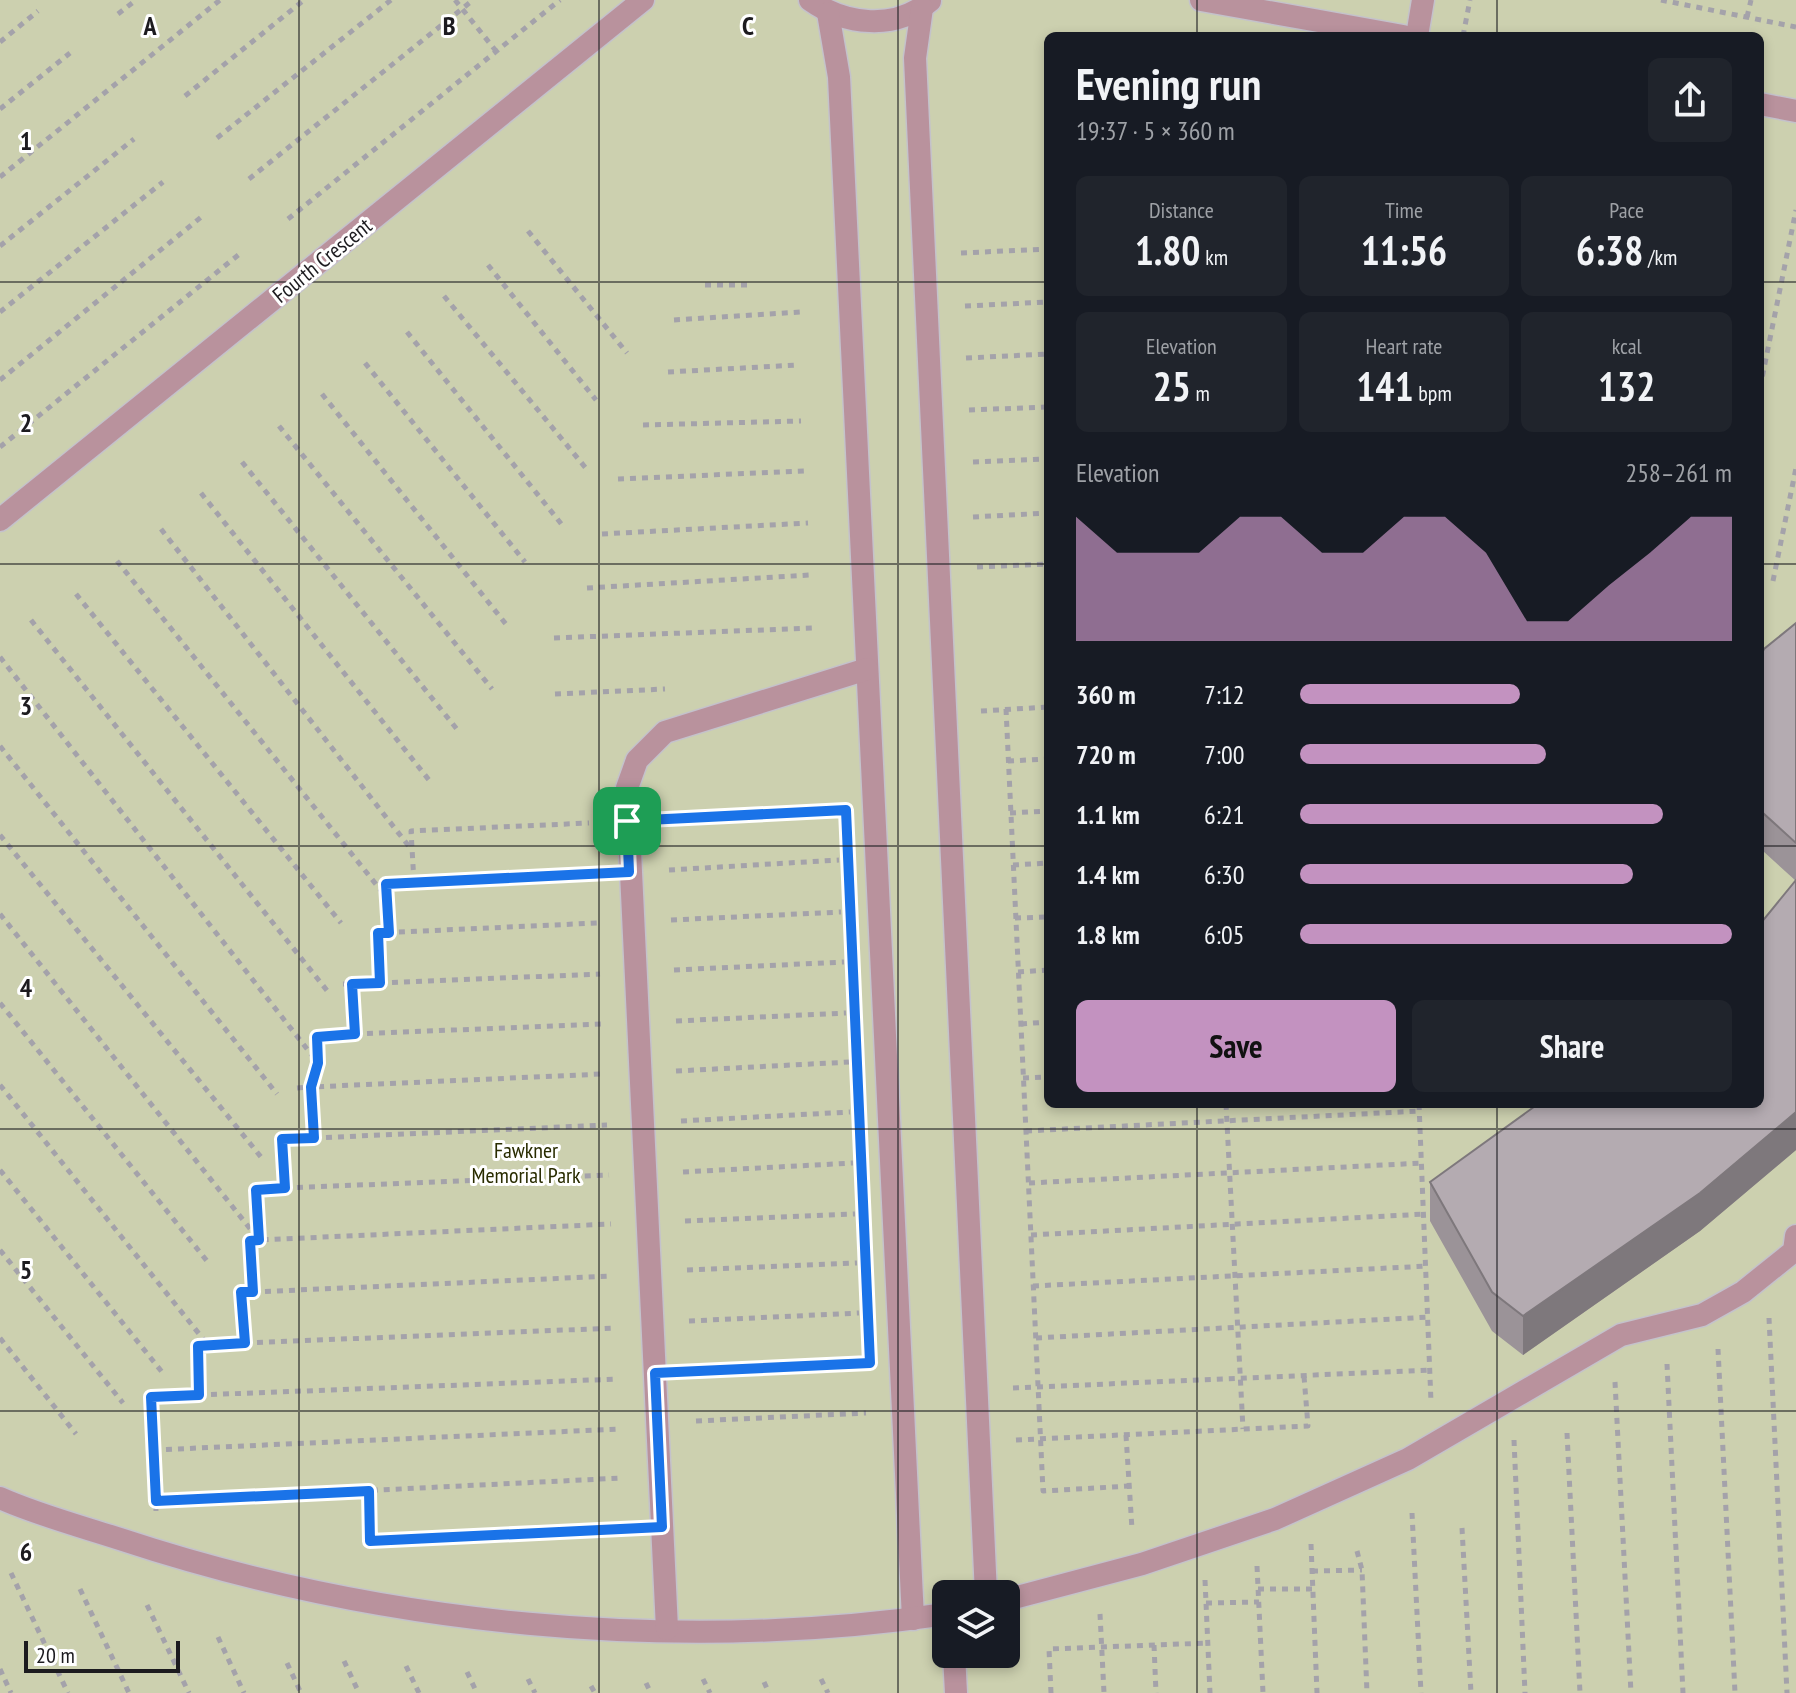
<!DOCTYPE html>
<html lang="en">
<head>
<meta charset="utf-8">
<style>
	:root { --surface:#171b24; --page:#20242c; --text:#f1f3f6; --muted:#9ea1a6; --accent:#c392c0 }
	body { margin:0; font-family:"PT Sans Narrow",sans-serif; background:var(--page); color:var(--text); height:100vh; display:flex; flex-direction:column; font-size:30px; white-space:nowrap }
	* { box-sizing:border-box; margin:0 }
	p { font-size:26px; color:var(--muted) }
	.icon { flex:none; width:44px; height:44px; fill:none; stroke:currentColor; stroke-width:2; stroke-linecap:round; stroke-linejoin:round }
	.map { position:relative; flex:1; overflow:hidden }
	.details { position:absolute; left:1044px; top:32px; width:720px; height:1076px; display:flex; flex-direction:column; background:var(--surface); border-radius:12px; box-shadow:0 4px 12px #0003 }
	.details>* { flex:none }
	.buttons { position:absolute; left:932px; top:1580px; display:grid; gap:16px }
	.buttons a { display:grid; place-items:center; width:88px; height:88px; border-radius:12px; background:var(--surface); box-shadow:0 4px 12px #0003; font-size:40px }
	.scale { position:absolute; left:24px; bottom:20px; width:156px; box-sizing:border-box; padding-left:8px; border:4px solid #1c1b1f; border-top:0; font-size:22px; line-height:28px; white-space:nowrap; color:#1c1b1f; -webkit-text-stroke:6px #fff; paint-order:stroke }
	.pin { position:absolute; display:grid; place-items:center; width:68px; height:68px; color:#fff; margin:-34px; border-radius:16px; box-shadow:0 4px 12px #0006 }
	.round { display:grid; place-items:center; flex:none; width:84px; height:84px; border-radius:12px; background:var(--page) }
	.summary { display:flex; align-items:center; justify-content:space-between; height:136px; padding:0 32px }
	h1 { font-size:44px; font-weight:800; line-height:60px }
	.metrics { display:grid; grid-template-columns:repeat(3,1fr); gap:12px; height:136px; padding:8px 32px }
	.metrics div { display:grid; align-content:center; border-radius:12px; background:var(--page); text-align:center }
	.metrics b { font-size:40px; font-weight:800 }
	.metrics small { font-size:22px; font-weight:400 }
	.metrics p { font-size:22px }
	.chart { height:224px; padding:16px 32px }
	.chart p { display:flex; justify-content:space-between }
	.chart svg { width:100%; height:144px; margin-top:8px; fill:var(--accent); opacity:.7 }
	.button { display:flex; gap:16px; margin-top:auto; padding:16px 32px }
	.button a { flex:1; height:92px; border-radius:12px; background:var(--accent); color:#111; font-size:32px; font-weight:800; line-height:92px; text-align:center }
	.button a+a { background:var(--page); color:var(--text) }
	ul { padding:0 32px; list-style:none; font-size:26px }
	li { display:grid; grid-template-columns:128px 96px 1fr; align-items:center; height:60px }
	li i { height:20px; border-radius:10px; background:var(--accent) }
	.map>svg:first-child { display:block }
	.green { fill:#ccd0af; fill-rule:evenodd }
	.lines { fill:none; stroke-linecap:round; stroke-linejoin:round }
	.service-casing { stroke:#c4c2cb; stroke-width:25 }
	.path { stroke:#a4a2aa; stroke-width:5; stroke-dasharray:6 6; stroke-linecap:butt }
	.service { stroke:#b9929d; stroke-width:22 }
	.wall { fill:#9b9398 }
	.shaded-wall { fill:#7e787c }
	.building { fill:#b4abb1; stroke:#7e787c; stroke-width:2 }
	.route-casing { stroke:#fff; stroke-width:16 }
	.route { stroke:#1a73e8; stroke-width:10 }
	.grid { fill:none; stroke:#1c1b1f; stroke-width:2; stroke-opacity:0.55 }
	.labels { text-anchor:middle; stroke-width:6; stroke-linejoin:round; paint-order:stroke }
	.street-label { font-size:22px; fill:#1c1b1f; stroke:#fff }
	.park-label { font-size:22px; fill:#292c00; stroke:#fff }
	.grid-label { font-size:26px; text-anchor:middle; font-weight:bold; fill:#1c1b1f; stroke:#fff; stroke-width:6; stroke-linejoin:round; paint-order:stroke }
</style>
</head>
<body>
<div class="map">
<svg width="1796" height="1693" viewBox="0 0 1796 1693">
	<rect width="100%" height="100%" fill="#e9e7f1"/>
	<path class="green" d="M0,0H1796V1693H0ZM1048,36H1760V1104H1048ZM946,1594H1006V1654H946Z"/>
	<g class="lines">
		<g class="service-casing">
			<g id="service">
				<path d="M810,0C845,25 895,31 930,1"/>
				<path d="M1201,0L1403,36"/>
				<path d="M922,8L915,58L986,1594"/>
				<path d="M828,13L839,77L913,1619"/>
				<path d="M1417,36L1423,0"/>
				<path d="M1760,104L1796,111"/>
				<path d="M0,520L643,0"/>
				<path d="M0,1498C38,1515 80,1526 120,1539C380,1625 674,1654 946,1614"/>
				<path d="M1006,1600L1142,1564L1275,1519L1408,1459L1621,1335L1702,1315L1743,1292L1794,1251L1796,1236"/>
				<path d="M667,1629L627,788L637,760L665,732L867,669"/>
				<path d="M954,1654L956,1693"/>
			</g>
		</g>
		<g class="path">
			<path d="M455,0L496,51"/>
			<path d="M1661,0L1796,27"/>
			<path d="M118,14L136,0"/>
			<path d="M1747,17L1751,0"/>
			<path d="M1463,36L1470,0"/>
			<path d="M0,42L38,11"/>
			<path d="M185,96L304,0"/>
			<path d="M0,109L70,53"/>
			<path d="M217,138L391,0"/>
			<path d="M0,177L220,0"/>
			<path d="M249,179L473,0"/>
			<path d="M288,219L560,0"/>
			<path d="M528,231L627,353"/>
			<path d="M0,246L134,139"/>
			<path d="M961,253L1048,249"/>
			<path d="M488,265L596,400"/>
			<path d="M705,285H750"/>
			<path d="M444,296L589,472"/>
			<path d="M965,306L1048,302"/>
			<path d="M0,312L163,182"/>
			<path d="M674,320L800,312"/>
			<path d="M407,332L563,526"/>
			<path d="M966,358L1048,354"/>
			<path d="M365,363L525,562"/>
			<path d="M668,372L798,365"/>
			<path d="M0,380L205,214"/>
			<path d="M1760,388L1796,210"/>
			<path d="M322,394L509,628"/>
			<path d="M969,410L1048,407"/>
			<path d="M643,425L801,421"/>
			<path d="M279,426L492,689"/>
			<path d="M0,447L242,252"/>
			<path d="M242,462L460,733"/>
			<path d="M973,462L1048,459"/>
			<path d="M618,479L804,471"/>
			<path d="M201,493L429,780"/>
			<path d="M973,517L1048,513"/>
			<path d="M161,529L411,849"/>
			<path d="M602,534L808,523"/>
			<path d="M117,561L387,898"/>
			<path d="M977,567L1048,564"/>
			<path d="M1773,581L1796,468"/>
			<path d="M587,588L810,575"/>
			<path d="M76,594L341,923"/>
			<path d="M31,620L329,993"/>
			<path d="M554,638L813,628"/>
			<path d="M0,657L318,1063"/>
			<path d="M555,694L665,689"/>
			<path d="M1006,709L1043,1491L1130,1486"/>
			<path d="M981,711L1048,707"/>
			<path d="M0,746L277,1094"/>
			<path d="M1008,761L1048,759"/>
			<path d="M1010,813L1048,811"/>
			<path d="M667,819L837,811"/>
			<path d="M0,835L261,1157"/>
			<path d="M1013,865L1048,863"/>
			<path d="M669,870L839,860"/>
			<path d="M414,882L411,831L589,823"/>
			<path d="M0,914L259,1240L611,1224"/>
			<path d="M1015,918L1048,917"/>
			<path d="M671,920L841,912"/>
			<path d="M389,933L386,884L595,873"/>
			<path d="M674,970L844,962"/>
			<path d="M1018,972L1048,970"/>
			<path d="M380,983L600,974"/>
			<path d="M343,984L380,983L378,933L597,923"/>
			<path d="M0,1003L207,1261"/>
			<path d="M676,1021L846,1013"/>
			<path d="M1021,1024L1048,1022"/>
			<path d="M355,1034L602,1024"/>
			<path d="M676,1071L850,1062"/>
			<path d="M1023,1078L1048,1077"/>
			<path d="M0,1085L208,1345"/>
			<path d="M297,1088L311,1087L318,1063L317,1037L355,1034L352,984"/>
			<path d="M1226,1104L1243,1429"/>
			<path d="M1419,1104L1431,1402"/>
			<path d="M681,1121L850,1112"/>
			<path d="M1026,1131L1420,1111"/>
			<path d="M314,1138L607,1125"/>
			<path d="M0,1170L162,1372"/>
			<path d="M683,1172L853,1163"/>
			<path d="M1029,1183L1423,1163"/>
			<path d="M285,1188L609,1175"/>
			<path d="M685,1221L855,1214"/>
			<path d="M1031,1235L1425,1214"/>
			<path d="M0,1250L123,1403"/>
			<path d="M687,1270L857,1263"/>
			<path d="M1033,1286L1428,1266"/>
			<path d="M253,1292L612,1276"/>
			<path d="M1769,1318L1787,1693"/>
			<path d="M689,1321L859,1313"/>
			<path d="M0,1338L76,1434"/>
			<path d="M1036,1338L1430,1317"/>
			<path d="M245,1343L615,1328"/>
			<path d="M1718,1349L1735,1693"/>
			<path d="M1667,1364L1683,1693"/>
			<path d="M691,1371L865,1364"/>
			<path d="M1615,1382L1631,1693"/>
			<path d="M1013,1388L1432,1370"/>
			<path d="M199,1395L618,1379"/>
			<path d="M696,1421L866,1413"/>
			<path d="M1567,1433L1580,1693"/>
			<path d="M1126,1435L1132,1529"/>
			<path d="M1016,1440L1308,1426L1304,1376"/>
			<path d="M1514,1440L1525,1693"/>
			<path d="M154,1450L620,1429"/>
			<path d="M369,1491L370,1541L625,1529"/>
			<path d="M156,1501L622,1478"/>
			<path d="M156,1511L151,1397L199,1395L198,1346L245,1343L241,1292H253L250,1241L259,1240L256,1190L285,1188L282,1139L314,1138L311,1087L602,1074"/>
			<path d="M1412,1513L1421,1693"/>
			<path d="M1462,1528L1471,1693"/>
			<path d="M1311,1544L1317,1693"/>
			<path d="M1357,1551L1362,1570L1367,1693"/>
			<path d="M1257,1566L1263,1693"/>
			<path d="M1312,1571L1362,1570"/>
			<path d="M11,1573L68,1693"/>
			<path d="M1205,1580L1210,1693"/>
			<path d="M80,1589L129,1693"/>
			<path d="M1258,1589H1312"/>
			<path d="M1206,1603L1259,1602"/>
			<path d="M147,1605L189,1693"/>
			<path d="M1100,1614L1104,1693"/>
			<path d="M218,1637L244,1693"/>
			<path d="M1154,1645L1156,1693"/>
			<path d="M344,1661L359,1693"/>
			<path d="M287,1663L301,1693"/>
			<path d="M406,1666L419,1693"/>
			<path d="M0,1669L11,1693"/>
			<path d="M467,1672L477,1693"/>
			<path d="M528,1679L535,1693"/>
			<path d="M703,1679L710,1693"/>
			<path d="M821,1679L828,1693"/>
			<path d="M764,1682L769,1693"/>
			<path d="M646,1683L651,1693"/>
			<path d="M591,1686L595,1693"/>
			<path d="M1051,1693L1049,1649L1208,1643"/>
		</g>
		<use href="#service" class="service"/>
	</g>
	<path class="wall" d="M1796,623V1150L1700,1231L1523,1355L1492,1331L1430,1221V1182L1760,1104L1796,881L1763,851L1760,847V657Z"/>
	<path class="shaded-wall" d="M1796,1112V1150L1700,1231L1523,1355V1316Z"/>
	<g class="building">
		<path d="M1796,623V843L1763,813L1760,808V657L1764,649Z"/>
		<path d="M1796,880V1112L1700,1193L1523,1316L1492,1292L1430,1182L1538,1104H1760V924Z"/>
	</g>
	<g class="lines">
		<g class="route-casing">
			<path id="route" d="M846,810L870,1363L655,1373L662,1527L370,1541L369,1491L156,1501L151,1397L199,1395L198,1346L245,1343L241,1292H253L250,1241L259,1240L256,1190L285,1188L282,1139L314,1138L311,1087L318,1063L317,1037L355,1034L352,984L380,983L378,933H389L386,884L629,872L627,821Z"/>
		</g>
		<use href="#route" class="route"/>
	</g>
	<path class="grid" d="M299,0V1693M599,0V1693M898,0V1693M1197,0V36M1497,0V36M0,282H1048M1760,282H1796M0,564H1048M1760,564H1796M0,846H1048M1760,846H1796M1197,1104V1693M1497,1104V1693M0,1129H1796M0,1411H1796"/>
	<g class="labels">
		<g class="street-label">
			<text transform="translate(322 260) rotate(-39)" y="8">Fourth Crescent</text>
		</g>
		<g class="park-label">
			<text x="526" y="1158">Fawkner<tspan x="526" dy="25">Memorial Park</tspan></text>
		</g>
	</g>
	<g class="grid-label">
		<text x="150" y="35">A</text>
		<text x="449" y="35">B</text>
		<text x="748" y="35">C</text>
		<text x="26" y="150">1</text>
		<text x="26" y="432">2</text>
		<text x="26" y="715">3</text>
		<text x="26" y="997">4</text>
		<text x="26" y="1279">5</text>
		<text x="26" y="1561">6</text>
	</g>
</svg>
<div class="buttons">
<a><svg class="icon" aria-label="layers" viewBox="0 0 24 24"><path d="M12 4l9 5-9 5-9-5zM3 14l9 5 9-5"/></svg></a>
</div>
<div class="scale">20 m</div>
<div class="pin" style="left:627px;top:821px;background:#1e9e55"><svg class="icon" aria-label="arrive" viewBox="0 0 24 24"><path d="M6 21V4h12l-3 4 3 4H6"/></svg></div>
<section class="details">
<div class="summary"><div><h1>Evening run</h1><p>19:37 · 5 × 360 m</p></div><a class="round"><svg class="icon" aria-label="share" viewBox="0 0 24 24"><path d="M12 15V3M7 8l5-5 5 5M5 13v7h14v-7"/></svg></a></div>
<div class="metrics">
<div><p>Distance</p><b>1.80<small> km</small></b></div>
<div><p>Time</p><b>11:56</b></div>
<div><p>Pace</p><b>6:38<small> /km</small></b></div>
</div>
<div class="metrics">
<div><p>Elevation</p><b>25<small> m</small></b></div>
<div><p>Heart rate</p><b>141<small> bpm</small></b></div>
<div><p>kcal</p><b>132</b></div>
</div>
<div class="chart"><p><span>Elevation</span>258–261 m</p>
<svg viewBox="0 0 160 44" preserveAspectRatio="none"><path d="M0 44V6L10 17L20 17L30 17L40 6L50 6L60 17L70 17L80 6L90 6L100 17L110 38L120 38L130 27L140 17L150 6L160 6V44z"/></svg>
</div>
<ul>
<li><b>360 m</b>7:12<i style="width:51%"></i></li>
<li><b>720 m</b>7:00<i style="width:57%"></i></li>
<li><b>1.1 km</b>6:21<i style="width:84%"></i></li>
<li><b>1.4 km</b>6:30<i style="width:77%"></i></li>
<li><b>1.8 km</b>6:05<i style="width:100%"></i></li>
</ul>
<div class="button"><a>Save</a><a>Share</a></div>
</section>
</div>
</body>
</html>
